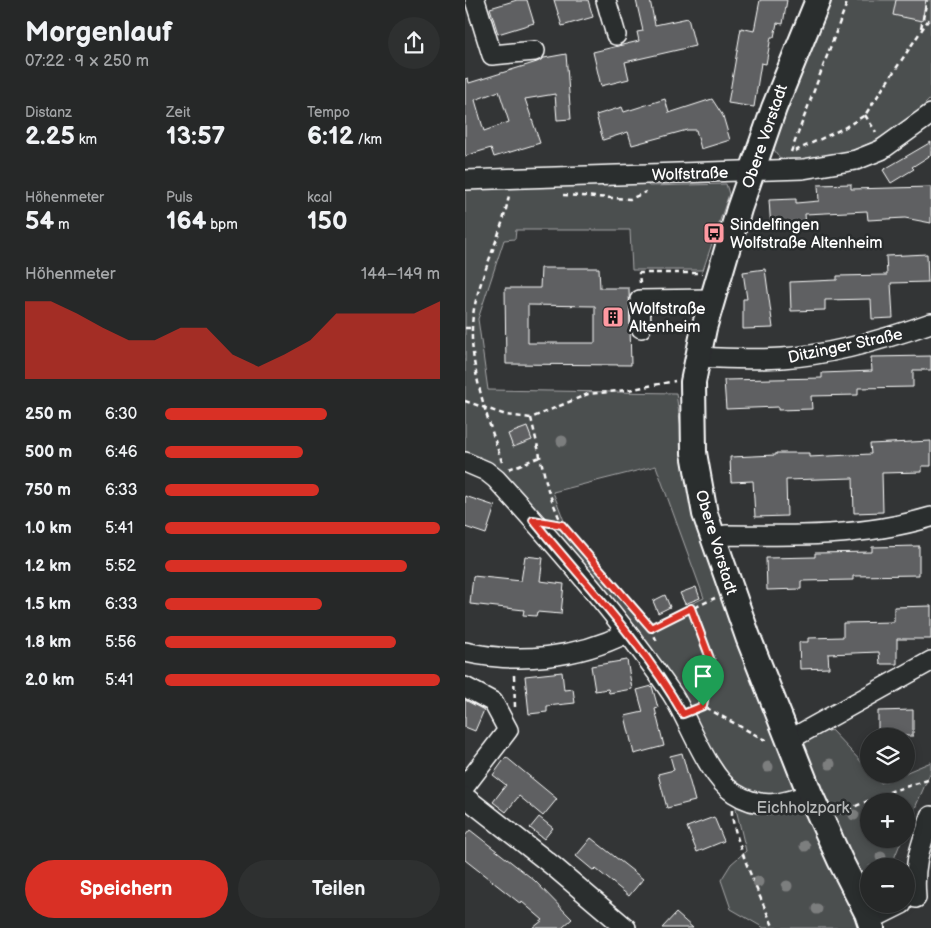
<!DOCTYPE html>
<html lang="de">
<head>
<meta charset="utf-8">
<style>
	:root { --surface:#262828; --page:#2e3030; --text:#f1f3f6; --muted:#a4a6a8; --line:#424445; --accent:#d93025 }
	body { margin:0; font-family:"Balsamiq Sans",sans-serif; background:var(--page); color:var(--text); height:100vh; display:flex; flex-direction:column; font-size:19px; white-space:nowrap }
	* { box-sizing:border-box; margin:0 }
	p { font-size:16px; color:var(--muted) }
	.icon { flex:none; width:28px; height:28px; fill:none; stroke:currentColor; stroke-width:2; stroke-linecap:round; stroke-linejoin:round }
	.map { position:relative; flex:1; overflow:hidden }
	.panel { display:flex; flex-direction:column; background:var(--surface); width:465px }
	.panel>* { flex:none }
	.tools { position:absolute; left:395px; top:728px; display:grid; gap:10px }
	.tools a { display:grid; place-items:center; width:55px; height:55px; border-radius:50%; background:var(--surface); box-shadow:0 2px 8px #0003,0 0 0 1px var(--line); font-size:25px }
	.pin { position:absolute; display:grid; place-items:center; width:42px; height:42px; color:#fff; margin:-51px -21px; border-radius:50% 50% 50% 0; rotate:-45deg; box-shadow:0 0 5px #0007 }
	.pin .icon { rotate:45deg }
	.round { display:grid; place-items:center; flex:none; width:52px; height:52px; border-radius:26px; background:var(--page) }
	.head { display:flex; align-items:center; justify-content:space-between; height:85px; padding:0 25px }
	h1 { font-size:28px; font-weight:600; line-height:38px }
	.stats { display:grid; grid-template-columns:repeat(3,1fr); gap:8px; height:85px; padding:5px 25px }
	.stats div { display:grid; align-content:center }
	.stats b { font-size:25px; font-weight:600 }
	.stats small { font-size:14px; font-weight:400 }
	.stats p { font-size:14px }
	.chart { height:140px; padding:10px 25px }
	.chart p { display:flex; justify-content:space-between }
	.chart svg { width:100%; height:90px; margin-top:5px; fill:var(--accent); opacity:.7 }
	.button { display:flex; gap:10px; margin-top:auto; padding:10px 25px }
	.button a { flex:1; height:58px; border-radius:30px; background:var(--accent); color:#fff; font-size:20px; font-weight:600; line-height:58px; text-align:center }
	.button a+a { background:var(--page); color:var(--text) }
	ul { padding:0 25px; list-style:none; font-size:16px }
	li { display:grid; grid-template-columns:80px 60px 1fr; align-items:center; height:38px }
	li i { height:12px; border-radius:6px; background:var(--accent) }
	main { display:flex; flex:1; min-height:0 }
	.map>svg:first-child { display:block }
	.green { fill:#4c4f50; stroke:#a6a7a8; fill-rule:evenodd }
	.building { fill:#5f6162; stroke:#fff; fill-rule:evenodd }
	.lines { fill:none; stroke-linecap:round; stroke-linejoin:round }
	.minor-casing { stroke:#fff; stroke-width:22 }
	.major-casing { stroke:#fff; stroke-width:28 }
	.path { stroke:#fff; stroke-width:2.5; stroke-dasharray:5 4; stroke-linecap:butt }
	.minor { stroke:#2a2d2e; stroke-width:19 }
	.major { stroke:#2a2d2e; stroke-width:24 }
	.tree { fill:#7c7e7e }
	.route-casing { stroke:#fff; stroke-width:10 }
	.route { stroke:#d93025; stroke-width:6 }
	.labels { text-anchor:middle; stroke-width:5; stroke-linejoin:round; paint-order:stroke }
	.street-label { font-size:16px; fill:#fff; stroke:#2a2d2e }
	.poi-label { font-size:16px; fill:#fff; stroke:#2a2d2e; text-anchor:start }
	.park-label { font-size:16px; fill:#b7b9b9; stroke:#2a2d2e }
</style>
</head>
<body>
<main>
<section class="panel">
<div class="head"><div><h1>Morgenlauf</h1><p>07:22 · 9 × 250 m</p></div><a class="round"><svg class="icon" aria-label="share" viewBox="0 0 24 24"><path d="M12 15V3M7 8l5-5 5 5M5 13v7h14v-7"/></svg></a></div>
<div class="stats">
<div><p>Distanz</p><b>2.25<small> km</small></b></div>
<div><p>Zeit</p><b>13:57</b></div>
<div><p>Tempo</p><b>6:12<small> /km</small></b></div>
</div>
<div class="stats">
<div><p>Höhenmeter</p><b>54<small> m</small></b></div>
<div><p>Puls</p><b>164<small> bpm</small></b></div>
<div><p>kcal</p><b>150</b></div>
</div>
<div class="chart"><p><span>Höhenmeter</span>144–149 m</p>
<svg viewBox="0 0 160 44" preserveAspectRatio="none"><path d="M0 44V6L10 6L20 12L30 19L40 25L50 25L60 19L70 19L80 32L90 38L100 32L110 25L120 12L130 12L140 12L150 12L160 6V44z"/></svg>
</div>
<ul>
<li><b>250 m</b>6:30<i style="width:59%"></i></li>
<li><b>500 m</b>6:46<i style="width:50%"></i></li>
<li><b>750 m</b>6:33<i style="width:56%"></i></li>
<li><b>1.0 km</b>5:41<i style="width:100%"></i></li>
<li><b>1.2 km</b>5:52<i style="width:88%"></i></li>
<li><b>1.5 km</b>6:33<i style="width:57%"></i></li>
<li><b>1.8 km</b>5:56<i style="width:84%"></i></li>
<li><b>2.0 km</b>5:41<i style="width:100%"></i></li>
</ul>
<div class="button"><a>Speichern</a><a>Teilen</a></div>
</section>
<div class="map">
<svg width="466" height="928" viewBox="0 0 466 928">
	<rect width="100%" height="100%" fill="#333536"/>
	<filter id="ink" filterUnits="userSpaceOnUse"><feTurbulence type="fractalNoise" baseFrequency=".02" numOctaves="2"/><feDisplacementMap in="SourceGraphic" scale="10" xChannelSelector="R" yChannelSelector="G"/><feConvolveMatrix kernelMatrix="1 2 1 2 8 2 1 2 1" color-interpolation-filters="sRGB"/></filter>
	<g filter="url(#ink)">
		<g class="green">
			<path d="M367,0H466V98C428,139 373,165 316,160L308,148L310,139L346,45Z"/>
			<path d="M177,180L184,186L261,184L264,194L238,270H167L165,230H51L50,239L39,240L13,319L23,390L211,393L226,497L268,629L297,708L313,746L366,730L404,770V774H407L416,783L466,762V771L441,829V801H404V839H437L426,866H404V904L399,928H299L266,909L256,880L266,864L281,851L271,809L273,785L270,784L170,633L26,463L0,454V188ZM191,466L239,598L187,622L101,526L88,492Z"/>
		</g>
		<g class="building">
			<path d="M52,0H62L69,23L33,34L25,8Z"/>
			<path d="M89,0H123L128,17L97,26Z"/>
			<path d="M171,0H185L190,25L223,18L230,46L160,62L164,79L136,86L128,52L174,41L172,32L178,31Z"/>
			<path d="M295,0H322L318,24L312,23L309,37H306L301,64L296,63L289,107L263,103L276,28L289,31Z"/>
			<path d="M431,0H461L457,21L428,15Z"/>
			<path d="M101,54L106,119L92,120L90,94L60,99L75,143L29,157L26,148L0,156V79L3,78L4,83L72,62L79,58ZM34,91L44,122L19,131L10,100Z"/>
			<path d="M200,99L204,113L247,99L258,116L265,140L236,149L231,130H222L167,145L163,132L138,140L131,115L157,107L159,112Z"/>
			<path d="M466,142V155L447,167L449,169L426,183L418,170Z"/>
			<path d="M386,184V189L466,187V223L440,218L403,220L402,211L340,214L341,227L306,229L304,200L331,199V203L354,201L353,185Z"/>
			<path d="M462,254L463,282L426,283L428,318L407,319L406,299L360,300V310L326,311L325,282L372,280V276L422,275L421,256Z"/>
			<path d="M76,268H134L135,288H164L166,365L41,364L40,288H75ZM63,305L130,306V343H63Z"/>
			<path d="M300,269L308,328L278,329V299H282L278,272Z"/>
			<path d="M466,356V370H448V387L393,388V395L346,396L347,409L313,410V407L261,409L259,380L357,378V373L407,371L406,357Z"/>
			<path d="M62,427L67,440L48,447L43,434Z"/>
			<path d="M466,441V466H457V472L417,473L418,512L389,513L388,478L321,480L322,516L290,517L288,481L266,482L265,457L311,455V453H344V457L406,454L405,444Z"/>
			<path d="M0,496L30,506L21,534L0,527Z"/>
			<path d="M454,546V575L388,576V580L336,581V589L302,590L301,558L350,557V553L407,552V547Z"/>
			<path d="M60,556L78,558L75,581L99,584L96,614L72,612L71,616L58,615L59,610L5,604L8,576L56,581Z"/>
			<path d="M231,587L235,598L220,604L215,593Z"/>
			<path d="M200,595L205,607L193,613L188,601Z"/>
			<path d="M466,606V639H432V664H415L414,652L363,654L364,668L335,669L334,642H343V638L378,637V623L429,622V607Z"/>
			<path d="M162,660L167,689L144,693L143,689L130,691L126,666Z"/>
			<path d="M97,672L99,690L108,689L110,703L82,706V712L64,714L60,676Z"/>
			<path d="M187,686L193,708L190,709L199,746L169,754L160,716L178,712L172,690Z"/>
			<path d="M0,700L19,710L10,731L0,727Z"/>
			<path d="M448,710V736H413V711Z"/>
			<path d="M217,753L230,801L202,808L193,774L209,770L205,756Z"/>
			<path d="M41,757L92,799L78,816L54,796L41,812L28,802L41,785L28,775Z"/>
			<path d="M74,817L88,828L79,839L65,828Z"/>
			<path d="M249,817L259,841L232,852L222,827Z"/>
			<path d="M5,830L69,880L107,919L97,928H68L78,920L57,902L56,904L0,860V836Z"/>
			<path d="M126,838L178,879L164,896L131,869L129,871L111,856Z"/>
			<path d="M211,913L228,928H197Z"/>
		</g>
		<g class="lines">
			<g class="minor-casing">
				<g id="minor">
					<path d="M10,0L27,55L70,51"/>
					<path d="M141,0L151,35"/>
					<path d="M0,180L338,169L391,160L416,150L466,114"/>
					<path d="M176,328L175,300L247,299"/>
					<path d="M232,357C260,358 289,360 317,358C367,355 418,340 466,323"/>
					<path d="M0,462L21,471L31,479C93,547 155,618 207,694C225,722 242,775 269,793C295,810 318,804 345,794"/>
					<path d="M248,538L261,535C330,536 399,537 466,517"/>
					<path d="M0,652C54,664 112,658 162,633"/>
					<path d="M0,687L28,702L43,730L0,786"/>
					<path d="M324,740L466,661"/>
					<path d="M0,797L88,866L161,928"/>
					<path d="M451,898C448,864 455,848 466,816"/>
					<path d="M405,920L437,904"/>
				</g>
			</g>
			<g class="major-casing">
				<path id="major" d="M353,0L309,108L274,209L239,328L228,382L229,453L240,514L283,637L345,794L375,860L402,913L407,928"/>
			</g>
			<g class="path">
				<path d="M456,28L462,0"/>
				<path d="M400,115L411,132"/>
				<path d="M330,151L379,128L400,115L466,16"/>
				<path d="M326,152L383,0"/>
				<path d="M98,195L165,199L181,192"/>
				<path d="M175,283L174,273H237"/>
				<path d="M0,328H6"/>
				<path d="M193,328H220"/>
				<path d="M0,401L41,415L66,418L123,394L163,390L210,381"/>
				<path d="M66,418L83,490L97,525"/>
				<path d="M37,462C22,416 0,358 9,309C17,270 37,235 44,195"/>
				<path d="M44,469L75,457"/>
				<path d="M129,563L186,628L250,598"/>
				<path d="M226,608L246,661L238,706"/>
				<path d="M186,628L192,642"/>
				<path d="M49,675L50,707"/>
				<path d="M233,706L236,705L298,739L303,740"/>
				<path d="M267,810C265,831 299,907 309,928"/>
				<path d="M374,813L427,791L466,779"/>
			</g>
			<use href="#minor" class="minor"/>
			<use href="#major" class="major"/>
		</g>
		<g class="tree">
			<circle cx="97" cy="441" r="5.5"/>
			<circle cx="365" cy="764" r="5.5"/>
			<circle cx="303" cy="767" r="5.5"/>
			<circle cx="389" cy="815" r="5.5"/>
			<circle cx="340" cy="846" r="5.5"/>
			<circle cx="416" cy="857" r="5.5"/>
			<circle cx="293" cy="882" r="5.5"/>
			<circle cx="322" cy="886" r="5.5"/>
			<circle cx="352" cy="909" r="5.5"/>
		</g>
	</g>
	<g class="lines" filter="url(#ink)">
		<g class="route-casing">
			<path id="route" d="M68,520L97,525L186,628L226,608L246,661L238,706L218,714C178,643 119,582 68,520Z"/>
		</g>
		<use href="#route" class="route"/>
	</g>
	<defs>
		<g id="bus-square" transform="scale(1.125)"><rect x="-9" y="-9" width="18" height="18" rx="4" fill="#ff9aa2" stroke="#2a2d2e"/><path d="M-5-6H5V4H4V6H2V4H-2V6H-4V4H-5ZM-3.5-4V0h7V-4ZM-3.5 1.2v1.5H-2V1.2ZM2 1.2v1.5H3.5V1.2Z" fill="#111"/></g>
		<g id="building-square" transform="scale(1.125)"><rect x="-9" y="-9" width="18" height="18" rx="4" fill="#ff9aa2" stroke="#2a2d2e"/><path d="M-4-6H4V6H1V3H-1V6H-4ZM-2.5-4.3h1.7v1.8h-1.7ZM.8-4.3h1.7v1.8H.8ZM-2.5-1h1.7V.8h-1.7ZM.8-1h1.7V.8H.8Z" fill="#111"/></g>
	</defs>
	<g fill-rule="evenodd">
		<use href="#bus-square" x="249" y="233"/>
		<use href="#building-square" x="148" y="317"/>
	</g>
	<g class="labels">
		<g class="street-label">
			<text transform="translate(299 136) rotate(-71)" y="6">Obere Vorstadt</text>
			<text transform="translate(225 173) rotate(-2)" y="6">Wolfstraße</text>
			<text transform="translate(380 345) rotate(-12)" y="6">Ditzinger Straße</text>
			<text transform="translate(252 542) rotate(73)" y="6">Obere Vorstadt</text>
		</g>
		<g class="poi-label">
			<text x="265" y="230">Sindelfingen<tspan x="265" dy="18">Wolfstraße Altenheim</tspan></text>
			<text x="164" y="314">Wolfstraße<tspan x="164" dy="18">Altenheim</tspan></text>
		</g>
		<g class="park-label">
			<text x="338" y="813">Eichholzpark</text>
		</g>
	</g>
</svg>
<div class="tools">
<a><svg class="icon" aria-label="layers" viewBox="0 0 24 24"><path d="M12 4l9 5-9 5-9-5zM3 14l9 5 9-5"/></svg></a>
<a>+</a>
<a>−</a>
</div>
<div class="pin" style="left:238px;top:706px;background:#1e9e55"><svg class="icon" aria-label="arrive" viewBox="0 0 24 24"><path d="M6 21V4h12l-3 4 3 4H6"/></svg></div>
</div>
</main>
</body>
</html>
